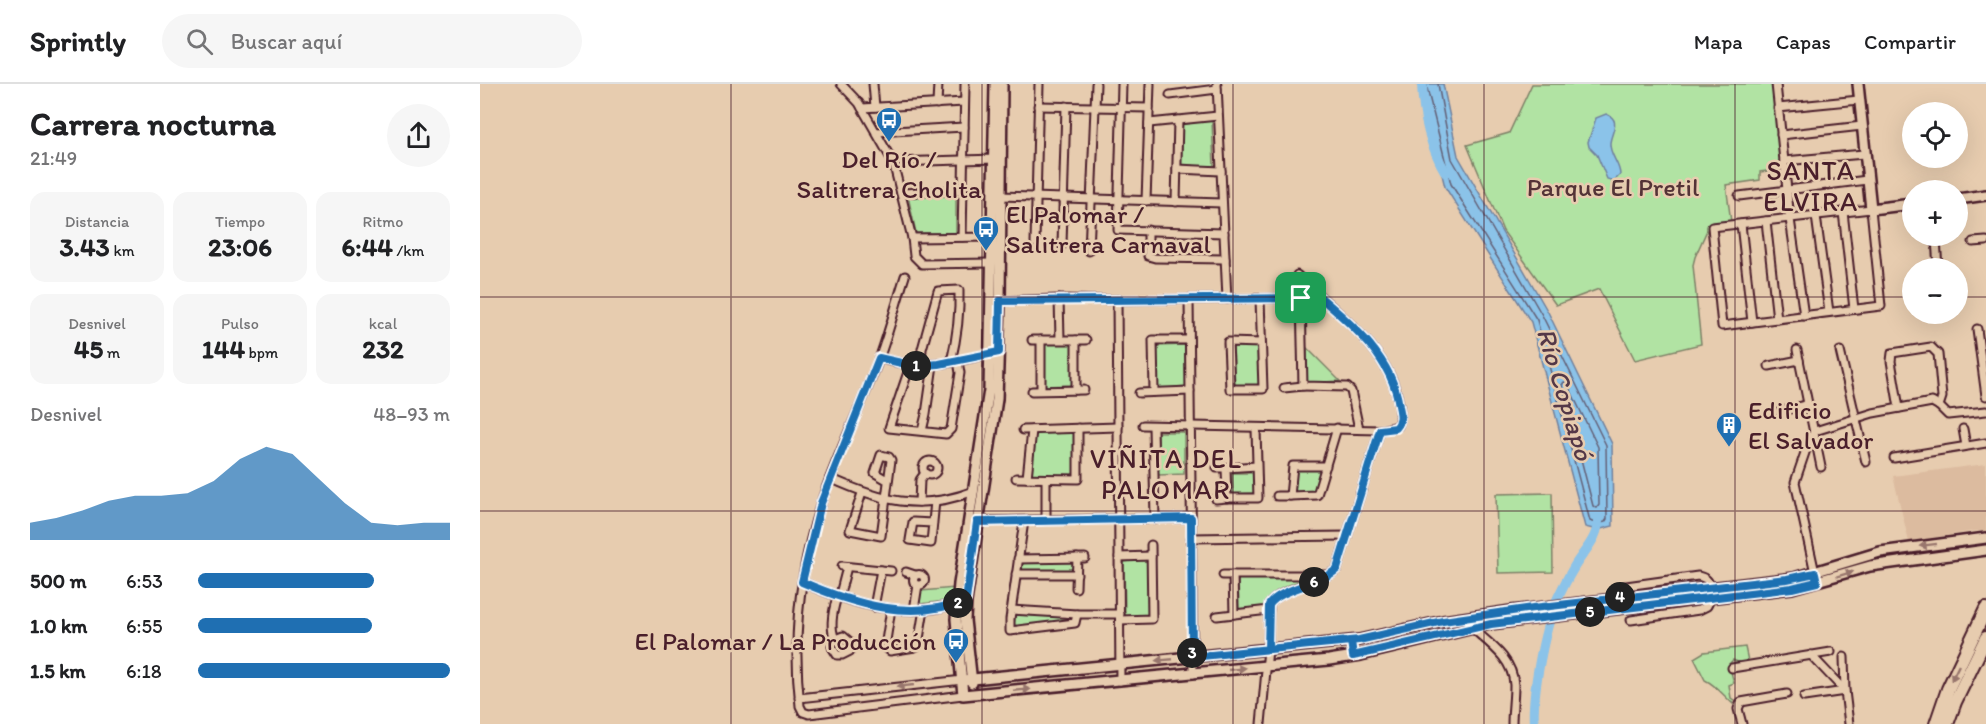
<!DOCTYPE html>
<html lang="es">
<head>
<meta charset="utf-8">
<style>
	:root { --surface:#fff; --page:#f6f6f6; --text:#202124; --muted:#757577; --line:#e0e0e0; --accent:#1f6fb2 }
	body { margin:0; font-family:Itim,sans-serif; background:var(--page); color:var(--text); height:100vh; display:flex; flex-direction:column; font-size:22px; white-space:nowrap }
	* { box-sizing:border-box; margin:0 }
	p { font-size:20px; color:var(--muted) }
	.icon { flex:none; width:33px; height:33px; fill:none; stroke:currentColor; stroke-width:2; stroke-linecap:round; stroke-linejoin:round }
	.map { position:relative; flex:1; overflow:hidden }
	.side { display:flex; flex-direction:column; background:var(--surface); width:480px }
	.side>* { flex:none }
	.controls { position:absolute; left:1422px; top:18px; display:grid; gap:12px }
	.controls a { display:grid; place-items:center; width:66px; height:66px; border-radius:50%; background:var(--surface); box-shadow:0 6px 24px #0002; font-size:30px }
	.pin { position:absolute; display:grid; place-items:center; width:51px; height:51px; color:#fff; margin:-26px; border-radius:12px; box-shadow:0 3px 9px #0006 }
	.km { position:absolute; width:30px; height:30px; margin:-15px; border-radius:50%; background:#222; color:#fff; font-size:16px; line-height:30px; text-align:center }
	.round { display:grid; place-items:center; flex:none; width:63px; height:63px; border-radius:32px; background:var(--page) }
	.head { display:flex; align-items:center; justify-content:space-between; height:102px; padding:0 30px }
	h1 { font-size:33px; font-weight:700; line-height:45px }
	.figures { display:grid; grid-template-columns:repeat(3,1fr); gap:9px; height:102px; padding:6px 30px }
	.figures div { display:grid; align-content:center; border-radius:15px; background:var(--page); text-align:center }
	.figures b { font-size:26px; font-weight:700 }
	.figures small { font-size:16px; font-weight:400 }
	.figures p { font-size:16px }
	.chart { height:168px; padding:12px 30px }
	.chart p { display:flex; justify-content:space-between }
	.chart svg { width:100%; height:108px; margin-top:6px; fill:var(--accent); opacity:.7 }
	ul { padding:0 30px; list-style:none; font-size:20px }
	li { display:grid; grid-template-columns:96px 72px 1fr; align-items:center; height:45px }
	li i { height:15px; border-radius:8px; background:var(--accent) }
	header { display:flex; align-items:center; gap:36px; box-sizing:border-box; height:84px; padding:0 30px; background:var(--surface); border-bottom:2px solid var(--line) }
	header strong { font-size:28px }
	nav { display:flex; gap:33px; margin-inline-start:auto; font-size:21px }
	.search { width:420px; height:54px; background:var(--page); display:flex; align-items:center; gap:15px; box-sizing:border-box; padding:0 21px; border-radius:33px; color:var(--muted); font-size:22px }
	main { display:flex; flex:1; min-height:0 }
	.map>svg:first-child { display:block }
	.built { fill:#dcbb9f }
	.green { fill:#b1e3a3; stroke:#7e8167; stroke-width:1.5 }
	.water { fill:#8bc3e9; stroke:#71819d; stroke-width:1.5 }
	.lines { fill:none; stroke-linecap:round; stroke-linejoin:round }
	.shore { stroke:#646177; stroke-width:1.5 }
	.river { stroke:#8bc3e9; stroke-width:10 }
	.minor-casing { stroke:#4a1f2b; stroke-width:11 }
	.tertiary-casing { stroke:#4a1f2b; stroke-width:14 }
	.trunk-casing { stroke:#4a1f2b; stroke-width:16 }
	.minor { stroke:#e7ccaf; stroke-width:7 }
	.tertiary { stroke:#e7ccaf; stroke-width:9 }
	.trunk { stroke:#e7ccaf; stroke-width:12 }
	.oneway { fill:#98766d }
	.route-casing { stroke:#fff; stroke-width:12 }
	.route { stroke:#1f6fb2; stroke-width:8 }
	.grid { fill:none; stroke:#4a1f2b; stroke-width:1.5; stroke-opacity:0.55 }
	.labels { text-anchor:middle; stroke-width:5; stroke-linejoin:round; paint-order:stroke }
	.poi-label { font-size:26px; fill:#4a1f2b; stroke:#e7ccaf; text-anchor:start }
	.park-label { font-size:26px; fill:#543337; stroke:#e7ccaf }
	.neighbourhood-label { font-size:27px; letter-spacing:1.5px; fill:#4a1f2b; stroke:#e7ccaf }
	.water-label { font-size:27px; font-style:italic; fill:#543848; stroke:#e7ccaf }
</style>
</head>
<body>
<header>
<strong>Sprintly</strong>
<div class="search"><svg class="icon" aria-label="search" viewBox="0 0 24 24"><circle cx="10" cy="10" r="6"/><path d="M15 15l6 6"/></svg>Buscar aquí</div>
<nav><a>Mapa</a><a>Capas</a><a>Compartir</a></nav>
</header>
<main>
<section class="side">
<div class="head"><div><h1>Carrera nocturna</h1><p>21:49</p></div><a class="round"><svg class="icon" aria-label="share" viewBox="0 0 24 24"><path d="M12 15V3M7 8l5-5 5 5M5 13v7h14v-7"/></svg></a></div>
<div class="figures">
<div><p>Distancia</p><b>3.43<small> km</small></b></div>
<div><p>Tiempo</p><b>23:06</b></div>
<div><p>Ritmo</p><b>6:44<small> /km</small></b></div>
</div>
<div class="figures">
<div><p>Desnivel</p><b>45<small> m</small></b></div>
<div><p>Pulso</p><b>144<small> bpm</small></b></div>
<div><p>kcal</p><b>232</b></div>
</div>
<div class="chart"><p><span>Desnivel</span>48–93 m</p>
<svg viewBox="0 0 160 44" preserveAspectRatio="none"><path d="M0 44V37L10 35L20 32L30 28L40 26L50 26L60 25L70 20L80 11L90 6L100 9L110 19L120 29L130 37L140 38L150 37L160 37V44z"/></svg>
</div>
<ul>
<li><b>500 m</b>6:53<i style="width:70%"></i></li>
<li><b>1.0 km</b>6:55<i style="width:69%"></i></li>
<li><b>1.5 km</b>6:18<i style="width:100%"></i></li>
</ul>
</section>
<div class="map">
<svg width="1506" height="640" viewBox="0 0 1506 640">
	<rect width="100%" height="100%" fill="#e7ccaf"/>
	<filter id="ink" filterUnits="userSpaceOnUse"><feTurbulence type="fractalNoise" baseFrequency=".0167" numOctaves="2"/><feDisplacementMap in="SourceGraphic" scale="12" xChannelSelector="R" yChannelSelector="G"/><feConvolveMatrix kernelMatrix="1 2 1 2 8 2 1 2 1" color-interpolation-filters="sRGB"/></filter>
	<g filter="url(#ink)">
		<path class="built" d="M1506,380V447H1494L1429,458L1413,392Z"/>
		<g class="green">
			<path d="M1052,0H1293L1302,85L1280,88V96L1246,101L1251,138L1228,144L1215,173L1213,181L1221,260L1155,276L1119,205L1076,221L1023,147L987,61L1029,49Z"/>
			<path d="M732,36L734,82H701L702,40Z"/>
			<path d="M476,110V149H436L428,112Z"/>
			<path d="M592,258V301L565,302V260Z"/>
			<path d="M705,261L706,302L678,305L677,262Z"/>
			<path d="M753,263H778L779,302H755Z"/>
			<path d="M827,264L860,297L826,299Z"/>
			<path d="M590,346L594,348L595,389L592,392H553L550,388L556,350L559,348Z"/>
			<path d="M678,348H704V390L678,391Z"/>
			<path d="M841,385L834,409L815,408L816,386Z"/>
			<path d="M752,389H773L775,409L753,410Z"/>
			<path d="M1072,409L1073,488L1018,489L1016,410Z"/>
			<path d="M668,475L669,532L645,533L644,478Z"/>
			<path d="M594,477V486H542L543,478Z"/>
			<path d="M817,494L819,497L818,500C804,505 790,508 785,523L759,526L758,495Z"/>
			<path d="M475,504V516L440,520L441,507Z"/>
			<path d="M536,531L591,533L595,535L593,537L533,543Z"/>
			<path d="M1265,563L1268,577L1260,579L1253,576L1249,580L1254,599L1249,601L1251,614L1254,616L1253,620C1243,611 1236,601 1225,596L1214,574L1224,568Z"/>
		</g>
		<g class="water">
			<path d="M940,0H963L978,72L1068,228L1132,360L1133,442L1117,446L1105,443L1051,238L965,103Z"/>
			<path d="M1126,30C1142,36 1131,48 1130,59C1129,71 1140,79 1140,91L1134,97L1127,95L1117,71L1109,63L1108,58L1116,34Z"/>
		</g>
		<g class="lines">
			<g class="shore">
				<path d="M946,0L971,100L1057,236L1110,437L1117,440L1125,438L1127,435L1126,361L1062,231L972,75L958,0"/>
				<path d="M1084,298L1087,299L1118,363L1119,421L1117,424L1113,422L1082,301Z"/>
			</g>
			<g class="river">
				<path d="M942,0C943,31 950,62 966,89"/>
				<path d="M1054,640C1052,609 1064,546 1076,518C1081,507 1087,495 1093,485C1103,467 1120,454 1118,432"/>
			</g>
			<g class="minor-casing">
				<g id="minor">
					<path d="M361,0L379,19L413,78L516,75"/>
					<path d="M393,0L395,23"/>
					<path d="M642,0L638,146L744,149"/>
					<path d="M737,0L747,215"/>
					<path d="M1296,0L1310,135L1324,232"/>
					<path d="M690,11L737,5"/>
					<path d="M457,20L458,0"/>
					<path d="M558,22L669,24"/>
					<path d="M382,24L484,18"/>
					<path d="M1298,24L1379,16"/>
					<path d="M669,39L738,32"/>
					<path d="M396,48L484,43"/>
					<path d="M1301,51L1382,42"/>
					<path d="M1304,77L1384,70"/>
					<path d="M413,78L432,154L434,172L442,180L512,179"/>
					<path d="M697,85L741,87"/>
					<path d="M421,109L483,106"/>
					<path d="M520,112L742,119"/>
					<path d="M1259,112L1387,96"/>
					<path d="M666,117L670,0"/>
					<path d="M696,118L698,36"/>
					<path d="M1391,125L1401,222L1242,242L1232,143Z"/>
					<path d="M1363,128L1374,225"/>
					<path d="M1336,132L1349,228"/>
					<path d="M1286,137L1297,235"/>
					<path d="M1261,140L1272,238"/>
					<path d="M668,146V172L675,174L745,175"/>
					<path d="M482,153L485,0"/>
					<path d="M432,154L512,153"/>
					<path d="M1493,158L1506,157"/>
					<path d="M555,159L559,0"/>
					<path d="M582,161L586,22"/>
					<path d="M609,167L616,0"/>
					<path d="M1458,184L1456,155L1460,152"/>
					<path d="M425,192C416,220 409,248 399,275C381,323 357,370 341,419C320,484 312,553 320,622L323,628L329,630L483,611"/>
					<path d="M821,214L823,302L867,303L871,307L879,345"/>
					<path d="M579,215L580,255"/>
					<path d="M709,215L713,590"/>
					<path d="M780,215L783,305H750L748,258L781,259"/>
					<path d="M637,216L640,597"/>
					<path d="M517,217L579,215L637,216L821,214L833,207"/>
					<path d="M1497,245L1506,312"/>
					<path d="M552,256H606"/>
					<path d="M1317,266L1341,383"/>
					<path d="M1360,267L1386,378"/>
					<path d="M399,274C441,287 472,279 514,269"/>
					<path d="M430,282L409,344L466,350L471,345L480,289L478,277"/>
					<path d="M441,282L442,265L458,207L479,206C480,231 477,253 471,278"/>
					<path d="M1289,282L1319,276"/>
					<path d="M804,304L823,302"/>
					<path d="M561,306V256"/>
					<path d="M596,306V256"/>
					<path d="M552,307L604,306"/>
					<path d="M674,308L673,256H709"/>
					<path d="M659,309L710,307"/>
					<path d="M1419,324L1411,277L1412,269L1451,263L1458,270L1462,313L1459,322"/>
					<path d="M1299,328L1329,320"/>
					<path d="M663,341L900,346L918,342C922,335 920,328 919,320C910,264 855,228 817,191"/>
					<path d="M673,343L675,435"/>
					<path d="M776,345L778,414H747L746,384L777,382"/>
					<path d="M1483,345L1486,362"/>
					<path d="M543,346L638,343"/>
					<path d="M442,347L446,330L453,281"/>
					<path d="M1414,374L1506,359"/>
					<circle cx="450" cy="384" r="7"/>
					<path d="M846,382H813L810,412L837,411L857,344"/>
					<path d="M737,384H746"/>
					<path d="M350,394C400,417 440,428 494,407"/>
					<path d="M536,394L598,395V344"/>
					<path d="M547,394L552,346"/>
					<path d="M382,409L370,446L401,452L411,376L409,373L401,371L395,389L407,396"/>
					<path d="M797,412H810"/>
					<path d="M736,415L747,414"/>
					<path d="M439,418L440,396L445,389"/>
					<path d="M566,436V395"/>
					<path d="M495,437L711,434"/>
					<path d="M544,437L530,535V547L595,539L597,530"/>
					<path d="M453,439L433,438L430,456L451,459L455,417"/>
					<path d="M711,454L867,452"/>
					<path d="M639,473L671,472"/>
					<path d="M538,475L605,474"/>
					<path d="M362,482L411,487"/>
					<path d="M426,488L435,491"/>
					<path d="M536,490H597"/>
					<circle cx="439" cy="496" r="5.5"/>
					<path d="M743,491H848"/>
					<path d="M753,491L754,530"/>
					<path d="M322,498C371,520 427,537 481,518"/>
					<path d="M1337,498L1315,398L1330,354L1335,347L1393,329L1452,318L1459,322L1468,331L1506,327"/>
					<path d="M1139,503L1218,492C1226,494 1229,496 1230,504"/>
					<path d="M596,504L597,474"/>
					<path d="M359,514L367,483"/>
					<path d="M394,523L401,486"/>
					<path d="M411,525L405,563L410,567L435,563L438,561L444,525"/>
					<path d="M434,526L438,501"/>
					<path d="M531,526L597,530H640"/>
					<path d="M737,532L789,526"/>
					<path d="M640,536L672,535L671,461"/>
					<path d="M1151,536L1219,526L1227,522L1231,514"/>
					<path d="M992,544C1010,560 1033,575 1034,601C1034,614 1032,627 1032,640"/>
					<path d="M355,555L363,552L370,558V567L362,571H357L352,563L355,555C349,543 353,526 357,513"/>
					<path d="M1331,571L1365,607L1369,640"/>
					<path d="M1252,584L1351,568"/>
					<path d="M1324,613L1365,607L1364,573"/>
					<path d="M319,614L483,596"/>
					<path d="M781,640L788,565L789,521C802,502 839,501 857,485L900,346"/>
					<path d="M1262,640L1258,625L1261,618L1307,610"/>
				</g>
			</g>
			<g class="tertiary-casing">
				<g id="tertiary">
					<path d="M515,0L509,306L479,500L476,535L483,611L849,576L881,571L1010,540L1312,504L1390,482L1506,466"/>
					<path d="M1378,0L1391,125L1432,120"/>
					<path d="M1478,115L1506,111"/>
					<path d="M483,596L879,556L963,537L1031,527L1314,494L1400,468L1506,454"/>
					<path d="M492,599L485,536L486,518L517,315L520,217L522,0"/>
				</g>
			</g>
			<g class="trunk-casing">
				<g id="trunk">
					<path d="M1456,640L1468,605L1506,525"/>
					<path d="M1467,640L1475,618L1506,554"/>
				</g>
			</g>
			<use href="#minor" class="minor"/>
			<use href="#tertiary" class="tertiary"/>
			<use href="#trunk" class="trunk"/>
		</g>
		<defs><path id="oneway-solid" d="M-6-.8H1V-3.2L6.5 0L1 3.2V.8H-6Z" transform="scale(1.5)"/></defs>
		<g class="oneway">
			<use href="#oneway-solid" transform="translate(1448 461) rotate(173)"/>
			<use href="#oneway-solid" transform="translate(1365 490) rotate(-17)"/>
			<use href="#oneway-solid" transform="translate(684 576) rotate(175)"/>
			<use href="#oneway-solid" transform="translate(757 585) rotate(-6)"/>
			<use href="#oneway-solid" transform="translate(1475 589) rotate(116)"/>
			<use href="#oneway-solid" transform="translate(425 602) rotate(174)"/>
			<use href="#oneway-solid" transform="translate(542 606) rotate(-5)"/>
		</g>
	</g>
	<g class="lines" filter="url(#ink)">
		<g class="route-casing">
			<path id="route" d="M821,214L520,217L519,268L459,280L435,282L399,274L341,419L322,498C373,520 431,538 486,516L497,438L711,434L712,573L879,556L963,537L1053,524L1307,495L1335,489L1337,498L1312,504L1011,540L873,572L871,557L788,565L789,521C800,504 840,501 857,485L900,346L916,344C922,337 921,331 919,322C912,272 869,238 833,207L821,214"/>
		</g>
		<use href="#route" class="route"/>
	</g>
	<path class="grid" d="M251,0V640M502,0V640M753,0V640M1004,0V640M1255,0V640M0,213H1432M1478,213H1506M0,427H1506"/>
	<defs>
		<g id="bus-pin" transform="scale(1.35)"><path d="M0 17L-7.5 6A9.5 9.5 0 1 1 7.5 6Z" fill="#1f6fb2" stroke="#e7ccaf"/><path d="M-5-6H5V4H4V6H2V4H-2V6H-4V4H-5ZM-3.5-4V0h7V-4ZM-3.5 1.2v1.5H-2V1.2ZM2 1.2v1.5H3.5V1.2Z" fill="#fff"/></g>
		<g id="building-pin" transform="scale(1.35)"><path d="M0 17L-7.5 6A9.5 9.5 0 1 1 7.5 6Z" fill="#1f6fb2" stroke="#e7ccaf"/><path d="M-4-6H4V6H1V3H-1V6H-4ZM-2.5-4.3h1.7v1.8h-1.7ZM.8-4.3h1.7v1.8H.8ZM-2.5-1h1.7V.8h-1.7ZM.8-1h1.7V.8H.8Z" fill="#fff"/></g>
	</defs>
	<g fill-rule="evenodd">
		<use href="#bus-pin" x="409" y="36"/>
		<use href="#bus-pin" x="506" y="145"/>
		<use href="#building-pin" x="1249" y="341"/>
		<use href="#bus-pin" x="476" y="557"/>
	</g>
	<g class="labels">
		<g class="poi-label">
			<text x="409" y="84" text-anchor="middle">Del Río /<tspan x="409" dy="30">Salitrera Cholita</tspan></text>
			<text x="526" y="139">El Palomar /<tspan x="526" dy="30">Salitrera Carnaval</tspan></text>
			<text x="1268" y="335">Edificio<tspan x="1268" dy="30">El Salvador</tspan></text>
			<text x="456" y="566" text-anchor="end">El Palomar / La Producción</text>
		</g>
		<g class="park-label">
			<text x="1133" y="112">Parque El Pretil</text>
		</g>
		<g class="neighbourhood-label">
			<text x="1331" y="96">SANTA<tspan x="1331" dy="31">ELVIRA</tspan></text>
			<text x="686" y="384">VIÑITA DEL<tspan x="686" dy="31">PALOMAR</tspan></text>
		</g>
		<g class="water-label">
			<text transform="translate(1085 310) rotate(73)" y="9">Río Copiapó</text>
		</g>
	</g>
</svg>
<div class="controls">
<a><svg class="icon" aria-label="locate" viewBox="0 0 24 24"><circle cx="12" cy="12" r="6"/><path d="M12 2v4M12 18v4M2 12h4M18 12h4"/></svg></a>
<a>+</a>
<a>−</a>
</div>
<div class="pin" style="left:821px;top:214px;background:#1e9e55"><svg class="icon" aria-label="arrive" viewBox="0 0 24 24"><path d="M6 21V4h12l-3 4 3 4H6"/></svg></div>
<b class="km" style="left:436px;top:282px">1</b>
<b class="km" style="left:478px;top:519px">2</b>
<b class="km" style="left:712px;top:569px">3</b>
<b class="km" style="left:1140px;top:513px">4</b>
<b class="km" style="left:1110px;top:528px">5</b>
<b class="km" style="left:834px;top:498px">6</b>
</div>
</main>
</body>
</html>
